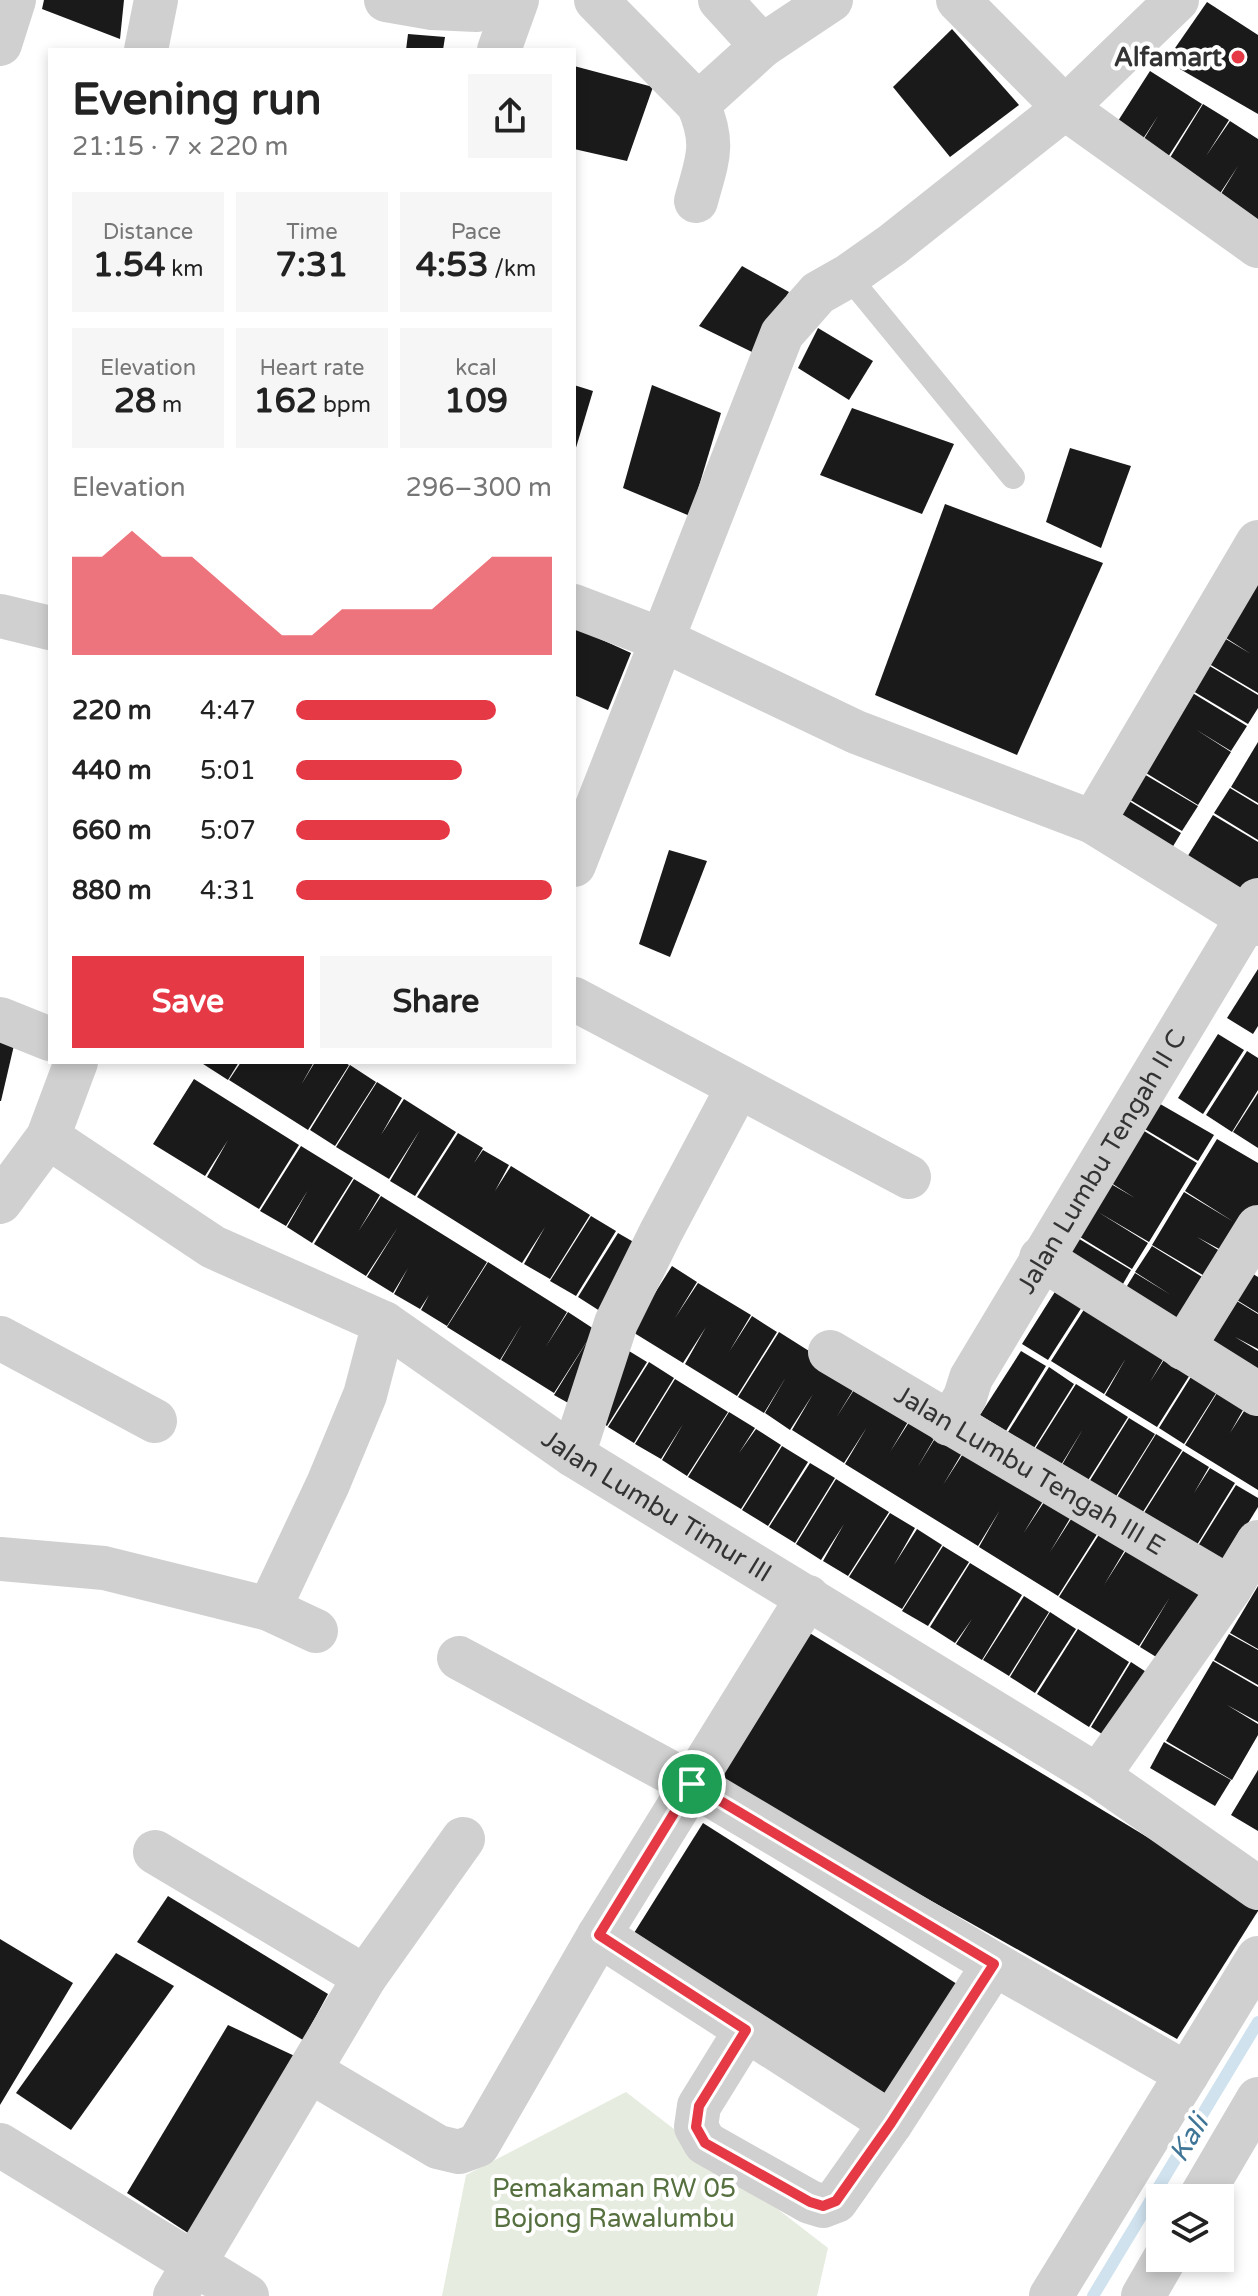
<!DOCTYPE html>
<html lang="en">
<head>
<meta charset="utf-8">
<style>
	:root { --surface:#fff; --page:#f6f6f6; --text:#222; --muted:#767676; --accent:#e63946 }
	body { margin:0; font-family:"Varela Round",sans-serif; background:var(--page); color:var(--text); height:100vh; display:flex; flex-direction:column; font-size:30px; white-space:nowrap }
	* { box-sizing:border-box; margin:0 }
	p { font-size:26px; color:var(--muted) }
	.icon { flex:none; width:44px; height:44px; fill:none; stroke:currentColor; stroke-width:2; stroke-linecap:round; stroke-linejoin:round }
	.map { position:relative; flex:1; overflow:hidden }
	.drawer { position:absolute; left:48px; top:48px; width:528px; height:1016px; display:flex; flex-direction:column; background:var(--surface); border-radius:0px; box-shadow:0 4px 12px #0003 }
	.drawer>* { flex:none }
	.controls { position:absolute; left:1146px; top:2184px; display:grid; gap:16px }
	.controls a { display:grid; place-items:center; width:88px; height:88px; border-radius:0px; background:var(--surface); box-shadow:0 4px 12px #0003; font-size:40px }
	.pin { position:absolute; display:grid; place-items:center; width:68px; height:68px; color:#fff; margin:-34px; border:4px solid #fff; border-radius:50%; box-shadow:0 2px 8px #0007 }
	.round { display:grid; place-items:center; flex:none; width:84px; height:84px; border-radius:0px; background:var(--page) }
	.overview { display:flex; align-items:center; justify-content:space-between; height:136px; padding:0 24px }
	h1 { font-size:44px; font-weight:800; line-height:60px }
	.stats { display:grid; grid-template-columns:repeat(3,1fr); gap:12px; height:136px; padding:8px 24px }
	.stats div { display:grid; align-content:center; border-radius:0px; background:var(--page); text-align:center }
	.stats b { font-size:34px; font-weight:800 }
	.stats small { font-size:22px; font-weight:400 }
	.stats p { font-size:22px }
	.chart { height:224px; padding:16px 24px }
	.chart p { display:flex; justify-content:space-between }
	.chart svg { width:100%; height:144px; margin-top:8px; fill:var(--accent); opacity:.7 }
	.primary-button { display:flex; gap:16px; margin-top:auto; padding:16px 24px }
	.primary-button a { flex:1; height:92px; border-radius:0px; background:var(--accent); color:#fff; font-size:32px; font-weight:800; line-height:92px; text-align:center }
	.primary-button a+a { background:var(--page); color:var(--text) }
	ul { padding:0 24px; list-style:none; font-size:26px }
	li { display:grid; grid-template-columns:128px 96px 1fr; align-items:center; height:60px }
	li i { height:20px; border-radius:10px; background:var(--accent) }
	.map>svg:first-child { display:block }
	.green { fill:#e6ecdf }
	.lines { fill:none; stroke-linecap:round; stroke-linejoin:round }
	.stream { stroke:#cfe2ee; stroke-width:12 }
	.building { fill:#1a1a1a }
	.service { stroke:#d0d0d0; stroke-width:24 }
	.minor { stroke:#d0d0d0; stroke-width:44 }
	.route-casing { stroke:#fff; stroke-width:16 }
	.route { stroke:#e63946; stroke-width:10 }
	.poi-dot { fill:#e63946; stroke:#fff; stroke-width:3 }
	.labels { text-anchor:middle; stroke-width:8; stroke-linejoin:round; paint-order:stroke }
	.poi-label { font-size:26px; font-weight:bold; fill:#333; stroke:#fff; text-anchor:end }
	.street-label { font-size:26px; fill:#333; stroke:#fff }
	.park-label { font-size:26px; fill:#56703f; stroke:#fff }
	.water-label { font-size:28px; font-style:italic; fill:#3f7597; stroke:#fff }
</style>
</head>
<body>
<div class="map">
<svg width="1258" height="2296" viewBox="0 0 1258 2296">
	<rect width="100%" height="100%" fill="#fff"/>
	<path class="green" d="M626,2092L828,2248L817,2296H442L466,2175Z"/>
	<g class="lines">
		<path class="stream" d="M1093,2296L1258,2022"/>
	</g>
	<g class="building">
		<path d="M44,0H124L120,39L42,9Z"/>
		<path d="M1207,2L1258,35V114L1166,61Z"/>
		<path d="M952,29L1019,105L950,157L893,87Z"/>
		<path d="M408,34L445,37L443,50H406Z"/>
		<path d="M574,66L653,87L627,161L574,149Z"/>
		<path d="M1150,71L1202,104L1161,168L1136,152L1158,116L1135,151L1109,135Z"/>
		<path d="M1203,104L1229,120L1206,156L1230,121L1258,139V228L1216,202L1238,166L1215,201L1163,169Z"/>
		<path d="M742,266L789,292L752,352L699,326Z"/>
		<path d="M818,328L873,361L849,400L798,368Z"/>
		<path d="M574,385L593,391L575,451H574Z"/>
		<path d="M652,385L721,413L690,516L623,488Z"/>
		<path d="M852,408L954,444L922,514L820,475Z"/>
		<path d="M1070,448L1131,466L1101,548L1046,522Z"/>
		<path d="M945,504L1103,563L1017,755L875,695Z"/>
		<path d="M1258,562V693L1199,658L1214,632L1251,654L1215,631L1231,605L1243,613L1232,605Z"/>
		<path d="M574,627L631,653L608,710L574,695Z"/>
		<path d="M1198,659L1258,695V708L1248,724L1183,685Z"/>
		<path d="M1181,686L1247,726L1231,751L1195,729L1231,752L1198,805L1133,765Z"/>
		<path d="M1258,742V803L1231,787Z"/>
		<path d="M1132,767L1198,806L1182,831L1117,792Z"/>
		<path d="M1230,788L1258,805V840L1214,813Z"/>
		<path d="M1116,793L1181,833L1166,858L1100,819Z"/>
		<path d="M1213,815L1258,842V888L1247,907L1181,867Z"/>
		<path d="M669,850L707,861L670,957L639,944Z"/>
		<path d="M1258,969V1026L1253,1034L1227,1018Z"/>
		<path d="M1218,1034L1244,1050L1203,1114L1178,1098Z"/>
		<path d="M0,1036L15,1041L1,1101H0Z"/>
		<path d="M1247,1051L1258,1058V1090L1232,1132L1206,1115Z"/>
		<path d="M200,1062H239L228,1080Z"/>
		<path d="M241,1062H314L301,1085L315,1062H344L349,1065L308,1130L229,1080Z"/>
		<path d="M350,1065L376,1082L335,1146L310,1130Z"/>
		<path d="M194,1079L299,1145L259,1209L207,1177L228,1140L205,1176L153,1144Z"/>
		<path d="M377,1082L402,1098L381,1135L404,1099L456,1132L415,1196L390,1181L420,1130L389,1179L336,1147Z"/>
		<path d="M1258,1093V1148L1233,1132Z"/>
		<path d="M1148,1097L1214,1135L1198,1161L1133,1122Z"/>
		<path d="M1131,1123L1197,1163L1149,1242L1098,1212L1148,1243L1132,1269L1067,1229L1099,1177L1135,1198L1100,1176Z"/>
		<path d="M458,1133L483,1148L474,1163L483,1150L509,1165L495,1191L511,1166L590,1215L550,1279L524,1264L545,1227L522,1263L417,1197Z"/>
		<path d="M1217,1139L1258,1163V1219L1234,1257L1197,1237L1233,1259L1218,1284L1152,1245L1184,1192L1234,1222L1185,1191Z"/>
		<path d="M301,1146L353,1178L312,1243L287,1227L308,1190L286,1226L260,1211Z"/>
		<path d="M354,1179L380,1195L358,1232L381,1196L487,1262L447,1326L421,1310L429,1295L420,1309L394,1294L408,1268L393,1293L367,1277L398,1227L366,1276L314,1244Z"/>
		<path d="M591,1216L616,1231L576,1296L550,1281Z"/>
		<path d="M1066,1231L1131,1270L1116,1296L1050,1257Z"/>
		<path d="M618,1233L644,1248L603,1313L578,1297Z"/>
		<path d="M1152,1246L1217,1286L1185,1338L1119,1299L1135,1273L1171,1295L1135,1272Z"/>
		<path d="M488,1262L567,1312L545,1348L568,1312L594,1329L570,1404L554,1395L591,1335L554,1393L501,1360L522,1324L500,1360L447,1327Z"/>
		<path d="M1238,1265L1258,1277V1313L1222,1291Z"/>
		<path d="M672,1266L697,1282L675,1318L698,1283L751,1315L729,1352L752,1316L777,1332L737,1396L685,1364L706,1327L683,1363L631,1331Z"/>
		<path d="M1063,1279L1089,1296L1048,1360L1022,1344Z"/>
		<path d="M1222,1292L1258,1314V1349L1235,1337L1258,1351V1379L1189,1345Z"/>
		<path d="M1092,1297L1171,1346L1150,1382L1172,1347L1198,1362L1157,1427L1105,1395L1126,1358L1104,1394L1051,1361Z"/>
		<path d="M779,1332L858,1382L836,1418L859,1382L912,1415L890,1452L913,1416L938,1432L917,1468L939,1432L965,1448L943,1485L966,1449L1045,1498L1023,1534L1046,1499L1072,1515L1050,1552L1073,1516L1099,1531L1058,1596L979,1547L1000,1510L978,1546L845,1464L867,1427L844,1463L792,1430L813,1394L790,1430L765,1413L786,1377L764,1413L738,1397Z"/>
		<path d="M629,1351L647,1362L607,1426L589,1414Z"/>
		<path d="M1021,1351L1046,1366L1006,1431L980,1415Z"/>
		<path d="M649,1362L674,1378L634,1443L608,1427Z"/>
		<path d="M1199,1364L1225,1379L1184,1444L1159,1428Z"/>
		<path d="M1049,1367L1074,1384L1034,1448L1008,1432Z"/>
		<path d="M675,1379L728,1412L687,1476L662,1460L683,1424L661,1459L635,1444Z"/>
		<path d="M1225,1380L1251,1396L1230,1433L1253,1397L1258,1400V1490L1185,1445Z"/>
		<path d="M1076,1384L1128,1417L1087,1482L1062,1465L1083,1429L1061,1465L1035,1449Z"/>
		<path d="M729,1412L755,1428L739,1453L756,1429L781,1445L741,1509L688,1477Z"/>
		<path d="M1129,1418L1155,1434L1115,1498L1089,1482Z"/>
		<path d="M1156,1434L1182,1450L1141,1515L1116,1499Z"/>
		<path d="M782,1446L808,1462L768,1526L742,1510Z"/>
		<path d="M1183,1451L1209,1467L1194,1493L1210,1468L1235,1483L1195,1548L1142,1516Z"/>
		<path d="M810,1463L835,1478L795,1543L769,1527Z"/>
		<path d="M836,1479L889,1512L848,1576L823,1561L844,1524L821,1560L796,1544Z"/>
		<path d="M1236,1485L1258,1498V1507L1222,1565L1196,1549Z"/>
		<path d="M890,1513L915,1528L894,1565L917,1529L942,1545L902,1609L849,1577Z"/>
		<path d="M1100,1533L1126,1548L1104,1585L1127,1549L1206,1598L1166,1663L1140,1647L1170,1597L1139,1646L1059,1597Z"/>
		<path d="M943,1546L969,1562L928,1626L902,1611Z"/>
		<path d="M970,1563L1022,1595L982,1660L956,1644L972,1619L955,1643L930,1627Z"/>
		<path d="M1258,1586V1649L1230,1633Z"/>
		<path d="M1024,1596L1049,1612L1009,1676L983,1660Z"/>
		<path d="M1050,1612L1076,1629L1035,1693L1010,1677Z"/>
		<path d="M803,1629L1258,1904V1911L1177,2039L716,1780Z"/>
		<path d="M1078,1629L1129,1662L1089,1727L1037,1694Z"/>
		<path d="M1229,1634L1258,1650V1685L1214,1660Z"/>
		<path d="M1213,1661L1258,1687V1722L1227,1705L1258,1724V1735L1232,1780L1166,1741Z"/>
		<path d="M1131,1662L1157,1679L1116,1743L1091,1727Z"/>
		<path d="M1164,1742L1231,1780L1215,1806L1150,1768Z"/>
		<path d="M1258,1770V1831L1231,1815Z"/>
		<path d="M703,1823L957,1984L883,2097L634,1933Z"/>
		<path d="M168,1896L328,1994L303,2040L137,1942Z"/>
		<path d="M0,1939L73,1983L0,2105Z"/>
		<path d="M116,1953L174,1986L71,2130L16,2093Z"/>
		<path d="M228,2025L299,2058L194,2237L127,2193Z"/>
	</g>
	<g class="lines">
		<path class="service" d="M848,276L1013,477"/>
		<g class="minor">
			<path d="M386,0L432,8L477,10L516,0"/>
			<path d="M596,0L698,104C716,145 707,160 696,201"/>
			<path d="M720,0L762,46L831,0"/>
			<path d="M958,0L1065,108L1258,246"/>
			<path d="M0,44L14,0"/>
			<path d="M146,50L156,0"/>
			<path d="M499,50L517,0"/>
			<path d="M698,104L762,46"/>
			<path d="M574,606L663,640L856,732L1093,822L1258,924"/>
			<path d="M0,616L50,628"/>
			<path d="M1093,822L1258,542"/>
			<path d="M574,865L782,334L818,293L848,276L892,245L1065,108L1177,0"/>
			<path d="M574,999L909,1177"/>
			<path d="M0,1019L50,1039"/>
			<path id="s1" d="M48,1137L213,1247L384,1323L573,1455L1098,1776L1258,1888"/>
			<path d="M0,1202L48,1137L76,1062"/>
			<path d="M1041,1258L1258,1394"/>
			<path d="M0,1338L155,1421"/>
			<path d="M1183,1348L1258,1227"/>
			<path id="s2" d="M830,1352L1230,1588"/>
			<path id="s3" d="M949,1424L965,1397L971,1378L1258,900"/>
			<path d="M573,1455L616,1323L661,1232L738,1087"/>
			<path d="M0,1559L104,1568L269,1609L316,1631"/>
			<path d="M269,1609L328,1484L365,1395L384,1323"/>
			<path d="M459,1658L692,1784L994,1964L1187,2074"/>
			<path d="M1098,1776L1230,1588L1258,1542"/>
			<path d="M155,1852L365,1977"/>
			<path d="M599,1935L891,2123L994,1964"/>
			<path d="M746,2030L699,2106L696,2127L705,2143L810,2202L823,2206L836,2201L891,2123"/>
			<path d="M310,2071L438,2147L459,2152L478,2145L599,1935L808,1597"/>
			<path d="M0,2145L247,2296"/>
			<path d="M1200,2198L1258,2099"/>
			<path d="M175,2296L365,1977L463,1839"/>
			<path d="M1051,2296L1258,1958"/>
			<path d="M1143,2296L1165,2258"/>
		</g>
	</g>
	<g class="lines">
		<g class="route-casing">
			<path id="route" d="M692,1784L994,1964L891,2123L836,2201L823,2206L810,2202L705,2143L696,2127L699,2106L746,2030L599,1935Z"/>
		</g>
		<use href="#route" class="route"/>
	</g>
	<circle class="poi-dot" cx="1238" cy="57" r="8"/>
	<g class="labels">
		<g class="poi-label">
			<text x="1222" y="66">Alfamart</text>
		</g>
		<g class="street-label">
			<text dy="9" stroke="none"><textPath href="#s3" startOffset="304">Jalan Lumbu Tengah II C</textPath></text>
			<text dy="9" stroke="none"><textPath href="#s2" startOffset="232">Jalan Lumbu Tengah III E</textPath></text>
			<text dy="9" stroke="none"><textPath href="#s1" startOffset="714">Jalan Lumbu Timur III</textPath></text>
		</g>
		<g class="park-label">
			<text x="614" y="2197">Pemakaman RW 05<tspan x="614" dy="30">Bojong Rawalumbu</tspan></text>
		</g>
		<g class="water-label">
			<text transform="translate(1188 2138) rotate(-59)" y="10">Kali</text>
		</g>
	</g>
</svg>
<div class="controls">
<a><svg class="icon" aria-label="layers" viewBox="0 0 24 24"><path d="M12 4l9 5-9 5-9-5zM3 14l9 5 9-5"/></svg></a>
</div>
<div class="pin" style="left:692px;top:1784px;background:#1e9e55"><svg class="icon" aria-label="arrive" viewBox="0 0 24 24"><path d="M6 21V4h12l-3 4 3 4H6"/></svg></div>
<section class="drawer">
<div class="overview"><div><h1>Evening run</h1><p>21:15 · 7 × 220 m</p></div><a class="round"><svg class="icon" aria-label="share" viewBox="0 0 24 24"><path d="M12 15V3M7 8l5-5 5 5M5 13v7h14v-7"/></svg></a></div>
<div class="stats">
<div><p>Distance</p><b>1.54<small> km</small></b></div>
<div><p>Time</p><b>7:31</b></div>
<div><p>Pace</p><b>4:53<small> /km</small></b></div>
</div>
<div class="stats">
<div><p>Elevation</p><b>28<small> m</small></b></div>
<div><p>Heart rate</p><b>162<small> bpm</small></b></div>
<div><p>kcal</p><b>109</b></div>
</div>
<div class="chart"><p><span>Elevation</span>296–300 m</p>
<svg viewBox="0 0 160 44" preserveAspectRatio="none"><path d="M0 44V14L10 14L20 6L30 14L40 14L50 22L60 30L70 38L80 38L90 30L100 30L110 30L120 30L130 22L140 14L150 14L160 14V44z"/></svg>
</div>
<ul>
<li><b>220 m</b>4:47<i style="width:78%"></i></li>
<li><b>440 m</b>5:01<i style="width:65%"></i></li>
<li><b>660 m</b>5:07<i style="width:60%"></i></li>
<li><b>880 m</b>4:31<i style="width:100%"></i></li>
</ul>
<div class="primary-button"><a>Save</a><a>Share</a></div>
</section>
</div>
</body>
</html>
